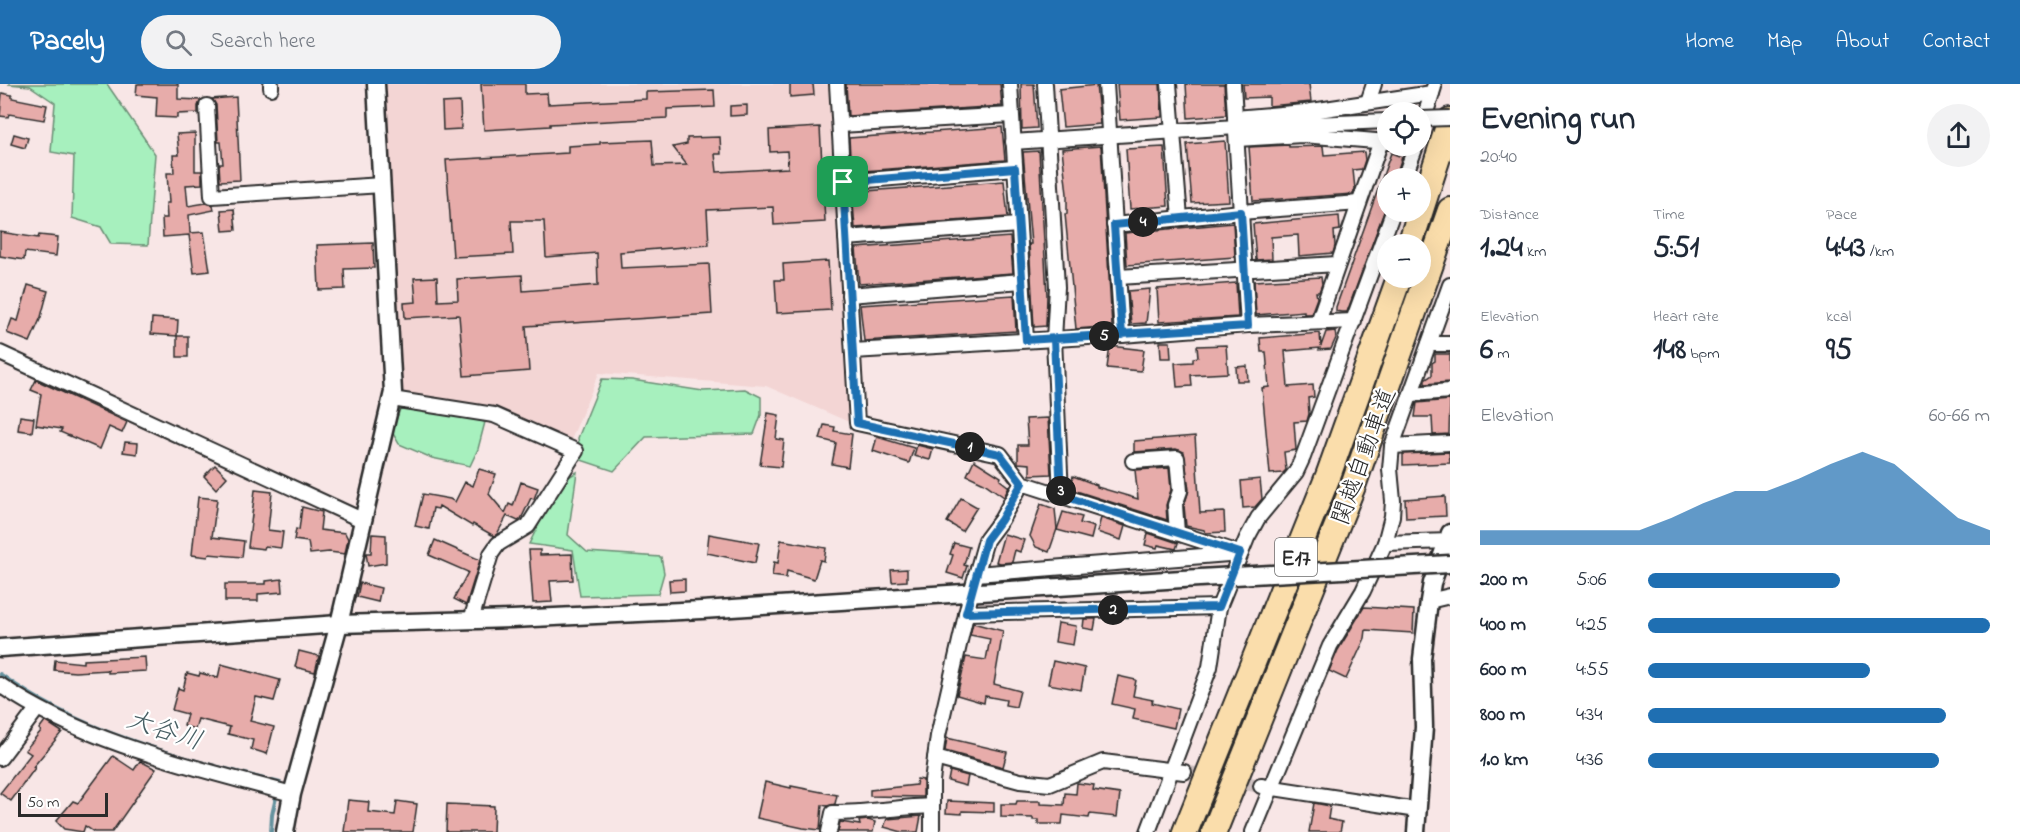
<!DOCTYPE html>
<html lang="en">
<head>
<meta charset="utf-8">
<style>
	:root { --surface:#fff; --page:#f2f2f3; --text:#1f2937; --muted:#747a83; --accent:#1f6fb2 }
	body { margin:0; font-family:"Indie Flower","Klee One",sans-serif; background:var(--page); color:var(--text); height:100vh; display:flex; flex-direction:column; font-size:22px; white-space:nowrap }
	* { box-sizing:border-box; margin:0 }
	p { font-size:20px; color:var(--muted) }
	.icon { flex:none; width:33px; height:33px; fill:none; stroke:currentColor; stroke-width:2; stroke-linecap:round; stroke-linejoin:round }
	.map { position:relative; flex:1; overflow:hidden }
	.sheet { display:flex; flex-direction:column; background:var(--surface); width:570px }
	.sheet>* { flex:none }
	.controls { position:absolute; left:1377px; top:18px; display:grid; gap:12px }
	.controls a { display:grid; place-items:center; width:54px; height:54px; border-radius:50%; background:var(--surface); box-shadow:0 6px 24px #0002; font-size:30px }
	.scale { position:absolute; left:18px; bottom:15px; width:90px; box-sizing:border-box; padding-left:6px; border:3px solid #2b2b2b; border-top:0; font-size:16px; line-height:21px; white-space:nowrap; color:#2b2b2b; -webkit-text-stroke:4px #fff; paint-order:stroke }
	.pin { position:absolute; display:grid; place-items:center; width:51px; height:51px; color:#fff; margin:-26px; border-radius:12px; box-shadow:0 3px 9px #0006 }
	.km { position:absolute; width:30px; height:30px; margin:-15px; border-radius:50%; background:#222; color:#fff; font-size:16px; line-height:30px; text-align:center }
	.round { display:grid; place-items:center; flex:none; width:63px; height:63px; border-radius:32px; background:var(--page) }
	.headline { display:flex; align-items:center; justify-content:space-between; height:102px; padding:0 30px }
	h1 { font-size:33px; font-weight:700; line-height:45px }
	.figures { display:grid; grid-template-columns:repeat(3,1fr); gap:9px; height:102px; padding:6px 30px }
	.figures div { display:grid; align-content:center }
	.figures b { font-size:30px; font-weight:700 }
	.figures small { font-size:16px; font-weight:400 }
	.figures p { font-size:16px }
	.chart { height:168px; padding:12px 30px }
	.chart p { display:flex; justify-content:space-between }
	.chart svg { width:100%; height:108px; margin-top:6px; fill:var(--accent); opacity:.7 }
	ul { padding:0 30px; list-style:none; font-size:20px }
	li { display:grid; grid-template-columns:96px 72px 1fr; align-items:center; height:45px }
	li i { height:15px; border-radius:8px; background:var(--accent) }
	header { display:flex; align-items:center; gap:36px; box-sizing:border-box; height:84px; padding:0 30px; background:var(--accent); color:#fff }
	header strong { font-size:28px }
	nav { display:flex; gap:33px; margin-inline-start:auto; font-size:21px }
	.search { width:420px; height:54px; background:var(--page); display:flex; align-items:center; gap:15px; box-sizing:border-box; padding:0 21px; border-radius:33px; color:var(--muted); font-size:22px }
	main { display:flex; flex:1; min-height:0 }
	.map>svg:first-child { display:block }
	.built { fill:#f3d5d4 }
	.green { fill:#a7f0be; stroke:#698e74; stroke-width:1.5 }
	.lines { fill:none; stroke-linecap:round; stroke-linejoin:round }
	.stream { stroke:#65929e; stroke-width:4 }
	.building { fill:#e7acaa; stroke:#2b2b2b; stroke-width:1.5 }
	.minor-tunnel { stroke:#cfc1c1; stroke-width:14; stroke-dasharray:14 7; stroke-linecap:butt }
	.minor-casing { stroke:#2b2b2b; stroke-width:18 }
	.tertiary-casing { stroke:#2b2b2b; stroke-width:21 }
	.motorway-casing { stroke:#2b2b2b; stroke-width:28 }
	.minor { stroke:#fff; stroke-width:14 }
	.tertiary { stroke:#fff; stroke-width:16 }
	.motorway { stroke:#faddab; stroke-width:24 }
	.minor-bridge-casing { stroke:#2b2b2b; stroke-width:18; stroke-linecap:butt }
	.tertiary-bridge-casing { stroke:#2b2b2b; stroke-width:21; stroke-linecap:butt }
	.minor-bridge { stroke:#fff; stroke-width:14 }
	.tertiary-bridge { stroke:#fff; stroke-width:16 }
	.route-casing { stroke:#fff; stroke-width:12 }
	.route { stroke:#1f6fb2; stroke-width:8 }
	.labels { text-anchor:middle; stroke-width:4.5; stroke-linejoin:round; paint-order:stroke }
	.shield { fill:#fff; stroke:#6b6b6b; stroke-width:1.5 }
	.shield-label { font-size:22px; font-weight:bold; fill:#2b2b2b }
	.street-label { font-size:24px; fill:#2b2b2b; stroke:#fff }
	.water-label { font-size:26px; font-style:italic; fill:#485f64; stroke:#fff }
</style>
</head>
<body>
<header>
<strong>Pacely</strong>
<div class="search"><svg class="icon" aria-label="search" viewBox="0 0 24 24"><circle cx="10" cy="10" r="6"/><path d="M15 15l6 6"/></svg>Search here</div>
<nav><a>Home</a><a>Map</a><a>About</a><a>Contact</a></nav>
</header>
<main>
<div class="map">
<svg width="1450" height="748" viewBox="0 0 1450 748">
	<rect width="100%" height="100%" fill="#f8e6e6"/>
	<filter id="ink" filterUnits="userSpaceOnUse"><feTurbulence type="fractalNoise" baseFrequency=".0167" numOctaves="2"/><feDisplacementMap in="SourceGraphic" scale="12" xChannelSelector="R" yChannelSelector="G"/><feConvolveMatrix kernelMatrix="1 2 1 2 8 2 1 2 1" color-interpolation-filters="sRGB"/></filter>
	<g filter="url(#ink)">
		<path class="built" d="M383,0H828L849,338L766,302L599,289L571,356L499,325L402,310Z"/>
		<g class="green">
			<path d="M8,0H107L155,70L148,161L111,160L101,143L72,134L74,72L51,68L55,19L30,2Z"/>
			<path d="M602,295L632,296L703,307L745,305L761,313V331L754,350L646,353L614,387L581,376L578,354Z"/>
			<path d="M400,325L434,326L485,338L478,365L470,382L432,374L399,360L392,348Z"/>
			<path d="M577,388L568,451L587,468L661,473L664,489L658,510L580,512L573,466L529,460L547,424L565,395Z"/>
		</g>
		<g class="lines">
			<g class="stream">
				<path d="M0,590C82,650 183,674 280,699L279,702"/>
				<path d="M271,748L272,731L277,709"/>
			</g>
		</g>
		<g class="building">
			<path d="M137,0H178V15L201,16L198,22V29L177,30V34L156,33L157,13L136,11Z"/>
			<path d="M481,0H525V10L547,9L548,20L646,15V8L714,6L715,23L667,25V34L550,40V42L484,46Z"/>
			<path d="M790,0H813L814,11L790,13Z"/>
			<path d="M846,0H1000L1002,22L848,32Z"/>
			<path d="M1021,0H1034L1037,44L1022,45Z"/>
			<path d="M1117,0H1160L1162,33L1120,36Z"/>
			<path d="M1186,0H1224L1226,31L1188,34Z"/>
			<path d="M1243,0H1309L1311,18L1269,22V13L1244,14Z"/>
			<path d="M1096,1L1100,40L1063,43L1059,5Z"/>
			<path d="M2,9L12,11V14L47,21L44,36L9,30L8,33L0,32Z"/>
			<path d="M236,13L240,96L220,97L219,80H223L221,58H218L216,21L212,15Z"/>
			<path d="M460,18L461,45L443,46L442,19Z"/>
			<path d="M747,21V31L730,32V22Z"/>
			<path d="M820,43L825,138L774,141L773,123L707,126L709,161L620,168L621,184L709,180L712,230L526,242L529,287L464,292L459,231L405,234L404,219L416,218L414,194L437,193L438,217L458,216L457,195L522,191L523,207L598,201L597,169L546,173L544,137H511L513,170L453,173L446,76L568,69V62L600,60V58L652,56L654,82L687,81L673,63L687,60V54L720,53L721,70H715L717,88L788,84L787,67L770,68L769,46Z"/>
			<path d="M1002,43L1005,76L851,88L849,54Z"/>
			<path d="M195,49V87H202V100L186,101L188,122L206,119L213,121L214,126L189,131L190,149L204,148L210,187L194,189L189,151L163,153L162,134H167L166,119H169L167,89H174L173,71H179L177,50Z"/>
			<path d="M14,50L28,54L25,64L11,60Z"/>
			<path d="M1225,57L1229,117L1192,119L1187,60Z"/>
			<path d="M1289,61V63L1323,62L1324,71L1364,68L1365,76L1362,85L1353,86L1355,105L1353,110L1253,117L1249,63Z"/>
			<path d="M1101,62L1112,242L1076,245L1065,130H1067V110L1062,65Z"/>
			<path d="M1164,63L1168,122L1130,125L1126,65Z"/>
			<path d="M1039,67L1047,211L1046,242L1034,243L1029,160H1031L1023,68Z"/>
			<path d="M1391,69L1402,73L1395,94H1388V117L1347,228H1341L1336,227V223Z"/>
			<path d="M1004,97L1008,133L855,144L852,108Z"/>
			<path d="M234,125L236,146L223,147L221,126Z"/>
			<path d="M1339,132L1340,146L1334,147L1335,162L1333,169L1299,172L1298,151L1271,153L1272,175L1256,176L1253,140Z"/>
			<path d="M1233,139L1235,173L1127,181L1125,149Z"/>
			<path d="M0,148L38,154L39,151L58,153L56,172L25,168L24,176L0,172Z"/>
			<path d="M1010,153L1013,189L859,200L856,164Z"/>
			<path d="M373,159L374,184L344,185L345,205L319,206L317,161Z"/>
			<path d="M828,177L831,226L777,229L775,196H784L783,180Z"/>
			<path d="M1321,193L1322,200L1319,208H1316L1317,214L1311,230H1304V227L1256,231L1254,197Z"/>
			<path d="M1236,199L1238,233L1159,238L1157,205Z"/>
			<path d="M28,201L48,207L41,233L30,258L7,249L12,235L18,237Z"/>
			<path d="M1150,205L1146,239L1131,240L1128,207Z"/>
			<path d="M1014,211L1016,247L864,257L860,221Z"/>
			<path d="M152,234L178,236L177,252L151,250Z"/>
			<path d="M1335,247L1336,254L1331,265L1319,266L1320,264L1285,267L1288,303L1313,301L1314,313L1308,314L1309,330L1307,337L1294,338L1296,366L1284,368L1286,386L1283,389L1270,390L1262,304L1269,303L1266,268H1261L1260,254L1320,249L1321,262L1326,248Z"/>
			<rect x="177" y="252" width="11" height="21"/>
			<path d="M1160,258H1170L1171,274H1161Z"/>
			<path d="M1226,261L1228,289L1191,291L1192,302L1177,303L1175,279L1193,278V274L1198,273L1197,262Z"/>
			<path d="M1110,262L1144,266L1141,287L1107,284Z"/>
			<path d="M1435,270H1450V298L1425,300V296L1432,291V279L1435,277Z"/>
			<path d="M1247,282L1248,297H1237L1236,283Z"/>
			<path d="M36,296L127,338L122,349L109,343L100,365L60,348L62,345L36,341L41,310L31,306Z"/>
			<path d="M1450,316L1449,350L1433,351L1432,333H1415L1417,319Z"/>
			<path d="M768,329L779,331L776,355L784,356L781,383L760,381Z"/>
			<path d="M20,332L34,334L32,348L18,346Z"/>
			<path d="M1048,334L1051,390L1030,391V380L1018,379V361H1028L1026,335Z"/>
			<path d="M824,341L835,343L834,347L852,350L848,383L832,380L836,359L820,355Z"/>
			<path d="M1195,352L1200,429L1224,428L1225,448L1206,449L1204,446L1186,442L1184,422L1189,406L1184,368L1176,365L1134,368V357Z"/>
			<path d="M877,353L914,364L909,379L873,367Z"/>
			<path d="M125,358L138,359L137,370L123,368Z"/>
			<path d="M917,361L933,365L930,376L914,372Z"/>
			<path d="M1449,368L1450,379L1403,381V370Z"/>
			<path d="M974,376L1001,393L1000,396L1009,403L1004,413L984,399L967,391Z"/>
			<path d="M215,381L227,393L216,405L204,392Z"/>
			<path d="M1169,384L1171,406L1166,421L1167,436L1070,405L1073,392L1097,401V403L1138,415L1135,386Z"/>
			<path d="M479,385L496,390L489,410L505,429L509,420L513,422L521,398L538,404L534,415L531,414L521,435L518,437L507,432L497,450L494,452L473,440L472,442L439,422L438,425L433,424L429,445L415,442L423,410L450,415L455,418L465,398L473,402Z"/>
			<path d="M1260,395L1262,415L1255,423L1243,424L1241,397Z"/>
			<path d="M255,406L272,408L268,446L283,448L281,464L265,462L264,465L248,463Z"/>
			<path d="M1445,412L1446,432L1406,434L1405,415Z"/>
			<path d="M198,413L217,415L212,453L244,457L242,473L209,470L208,473L192,471Z"/>
			<path d="M961,414L977,423L962,447L947,438Z"/>
			<path d="M1041,420L1055,425L1057,445L1049,468L1036,463L1030,452Z"/>
			<path d="M302,423L322,428L320,446L345,449L348,455L345,470L329,468L310,470L308,458L294,456L296,445L299,446Z"/>
			<path d="M1063,428L1082,433L1080,439L1094,443L1091,455L1057,446Z"/>
			<path d="M1101,434L1125,442L1121,456L1097,448Z"/>
			<path d="M1148,449L1178,459L1176,465L1158,461L1157,464L1145,461Z"/>
			<path d="M372,450L386,451V479L368,482L366,469H371Z"/>
			<path d="M709,450L759,459L755,479L707,469Z"/>
			<path d="M1004,450L1024,456L1020,468L1015,466L1012,478L1001,479L996,478Z"/>
			<path d="M435,456L480,476L466,521L454,515L468,488L429,471Z"/>
			<path d="M781,456L826,464L824,477L820,476L814,495L787,487L786,494L772,492L774,478L778,479Z"/>
			<path d="M954,459L969,463L964,481L967,482L963,494L947,489L953,471L950,470Z"/>
			<path d="M529,466H540V471L572,470L573,496L550,497L552,518L533,519Z"/>
			<path d="M907,485V497L892,498L891,486Z"/>
			<path d="M282,495L283,508L258,510V517H225V500H266V497Z"/>
			<path d="M685,495V507L670,508L669,496Z"/>
			<path d="M360,499L381,504L378,518L357,513Z"/>
			<path d="M1364,523L1414,526L1413,549L1366,546L1365,554L1346,595L1329,587L1338,566Z"/>
			<path d="M1084,535H1096L1094,546L1083,544Z"/>
			<path d="M973,539L1003,547L994,600L1020,607L1016,623L1005,621L1006,616L985,612L984,619L957,611L966,573L986,576L990,555L970,551Z"/>
			<path d="M1058,539L1076,542L1073,561L1055,558Z"/>
			<path d="M299,567L319,572L315,588L295,583Z"/>
			<path d="M145,573L146,587L108,589V586L75,588L54,586L55,576L83,579V576Z"/>
			<path d="M1053,577L1085,584L1081,606L1048,600Z"/>
			<path d="M221,580L280,596L274,617L256,613L250,637L274,643L267,670L251,665L253,656L228,650L230,643L198,635L195,645L184,642L187,630L172,626L178,604L183,606L187,589L199,592L200,589L218,594Z"/>
			<path d="M1118,592L1136,596L1133,612L1153,616L1152,619L1178,625L1174,644L1133,635L1135,625L1112,620Z"/>
			<path d="M45,637L62,648L33,683L35,684L11,717L0,709L31,670L25,666L41,647L39,645Z"/>
			<path d="M947,654L1007,668L1003,683L945,667Z"/>
			<path d="M113,672L134,686L140,677L156,685L112,748H94L85,742L83,748L64,745L56,737L73,717L78,719Z"/>
			<path d="M950,687L968,692L966,702L948,697Z"/>
			<path d="M917,695L923,696V713L870,712V706L916,701Z"/>
			<path d="M765,698L791,704V702L837,711L835,720L827,722L822,721L820,746L803,744L757,734Z"/>
			<path d="M1077,699L1094,701L1093,706L1120,710L1117,733L1090,730L1089,734L1063,731L1062,740H1038V736H1033V734L1001,733V720H1016L1017,717H1040V720L1064,721L1065,709L1076,710Z"/>
			<path d="M348,716L369,718L368,728L395,731L397,717L417,720L413,748H344Z"/>
			<path d="M947,717L994,719V728L962,727V730L946,729Z"/>
			<path d="M1314,719L1330,722L1328,735L1342,738L1340,748H1309Z"/>
			<path d="M447,720L494,722L493,748H446Z"/>
			<path d="M921,732L918,748H902L884,743L887,735Z"/>
			<path d="M868,736L875,738L873,748H838L840,738L860,741L859,737Z"/>
		</g>
		<g class="lines">
			<path class="minor-tunnel" d="M1184,688L1261,702"/>
			<g class="minor-casing">
				<g id="minor">
					<path d="M271,0V4"/>
					<path d="M837,0L857,339L1000,370L1022,399L1001,436L986,456L971,509L938,652L932,697V748"/>
					<path d="M1010,0L1026,256"/>
					<path d="M1045,0L1057,203L1054,255L1061,411"/>
					<path d="M1106,0L1122,251"/>
					<path d="M1169,0L1180,134"/>
					<path d="M1233,0L1248,241"/>
					<path d="M1368,18L1374,0"/>
					<path d="M207,22L212,112L382,101"/>
					<path d="M1235,34L1305,28L1432,9"/>
					<path d="M840,41L1011,31"/>
					<path d="M1420,47L1434,3"/>
					<path d="M1237,55L1302,51L1388,58"/>
					<path d="M1013,58L1236,43L1388,37"/>
					<path d="M1404,94L1416,62"/>
					<path d="M843,98L1015,84"/>
					<path d="M1114,141L1241,128L1359,119"/>
					<path d="M846,154L1018,141"/>
					<path d="M1118,193L1337,180"/>
					<path d="M849,211L1022,197"/>
					<path d="M1318,238L1381,57"/>
					<path d="M1429,260H1450"/>
					<path d="M853,267L1122,251L1248,241L1354,237"/>
					<path d="M0,269L362,436"/>
					<path d="M1412,310L1450,307"/>
					<path d="M392,315L494,331L576,367L528,442L498,460L491,470L471,536"/>
					<path d="M1392,362L1450,359"/>
					<path d="M1133,377L1177,374L1180,407L1175,421L1177,449"/>
					<path d="M1022,399L1233,467"/>
					<path d="M1385,459L1450,457"/>
					<path d="M976,490L1241,469"/>
					<path d="M1429,517L1450,512"/>
					<path d="M966,529L1219,523"/>
					<path d="M0,601C86,660 193,683 292,710"/>
					<path d="M0,674L37,625"/>
					<path d="M935,674L1020,697L1050,700L1103,678L1184,688"/>
					<path d="M1261,702L1417,726"/>
					<path d="M829,748L833,729C867,729 899,723 932,722"/>
					<path d="M1148,748L1210,583L1219,523L1247,454L1258,434L1296,388L1303,373L1393,128"/>
					<path d="M1253,748L1330,562L1363,507L1385,459L1392,432L1393,417L1390,385L1392,362L1450,201"/>
				</g>
			</g>
			<g class="tertiary-casing">
				<g id="tertiary">
					<path d="M0,564L339,540L512,535L702,526L1182,495"/>
					<path d="M285,748L292,710L339,540L393,308L376,0"/>
					<path d="M1416,748L1424,643L1422,575L1429,517L1432,499L1450,449"/>
				</g>
			</g>
			<g class="motorway-casing">
				<g id="motorway">
					<path d="M1410,160L1450,36"/>
					<path d="M1185,748L1328,392L1399,194"/>
					<path d="M1214,748L1353,402L1450,126"/>
				</g>
			</g>
			<use href="#minor" class="minor"/>
			<use href="#tertiary" class="tertiary"/>
			<use href="#motorway" class="motorway"/>
			<g class="minor-bridge-casing">
				<path id="minor-bridge" d="M1420,35L1450,34"/>
			</g>
			<g class="tertiary-bridge-casing">
				<path id="tertiary-bridge" d="M1182,495L1450,480"/>
			</g>
			<use href="#minor-bridge" class="minor-bridge"/>
			<use href="#tertiary-bridge" class="tertiary-bridge"/>
		</g>
	</g>
	<g class="lines" filter="url(#ink)">
		<g class="route-casing">
			<path id="route" d="M843,98L857,339L1000,370L1022,399L1001,436L986,456L966,529L1219,523L1240,469L1061,411L1054,255L1122,251L1114,141L1241,128L1248,242L1026,256L1015,84L843,98"/>
		</g>
		<use href="#route" class="route"/>
	</g>
	<g class="labels">
		<rect class="shield" x="1275" y="454" width="42" height="38" rx="4.5"/>
		<g class="shield-label">
			<text x="1296" y="481">E17</text>
		</g>
		<g class="street-label">
			<text transform="translate(1363 372) rotate(-70)" y="8">関越自動車道</text>
		</g>
		<g class="water-label">
			<text transform="translate(165 645) rotate(18)" y="9">大谷川</text>
		</g>
	</g>
</svg>
<div class="controls">
<a><svg class="icon" aria-label="locate" viewBox="0 0 24 24"><circle cx="12" cy="12" r="6"/><path d="M12 2v4M12 18v4M2 12h4M18 12h4"/></svg></a>
<a>+</a>
<a>−</a>
</div>
<div class="scale">50 m</div>
<div class="pin" style="left:843px;top:98px;background:#1e9e55"><svg class="icon" aria-label="arrive" viewBox="0 0 24 24"><path d="M6 21V4h12l-3 4 3 4H6"/></svg></div>
<b class="km" style="left:970px;top:363px">1</b>
<b class="km" style="left:1113px;top:526px">2</b>
<b class="km" style="left:1061px;top:407px">3</b>
<b class="km" style="left:1143px;top:138px">4</b>
<b class="km" style="left:1104px;top:252px">5</b>
</div>
<section class="sheet">
<div class="headline"><div><h1>Evening run</h1><p>20:40</p></div><a class="round"><svg class="icon" aria-label="share" viewBox="0 0 24 24"><path d="M12 15V3M7 8l5-5 5 5M5 13v7h14v-7"/></svg></a></div>
<div class="figures">
<div><p>Distance</p><b>1.24<small> km</small></b></div>
<div><p>Time</p><b>5:51</b></div>
<div><p>Pace</p><b>4:43<small> /km</small></b></div>
</div>
<div class="figures">
<div><p>Elevation</p><b>6<small> m</small></b></div>
<div><p>Heart rate</p><b>148<small> bpm</small></b></div>
<div><p>kcal</p><b>95</b></div>
</div>
<div class="chart"><p><span>Elevation</span>60–66 m</p>
<svg viewBox="0 0 160 44" preserveAspectRatio="none"><path d="M0 44V38L10 38L20 38L30 38L40 38L50 38L60 33L70 27L80 22L90 22L100 17L110 11L120 6L130 11L140 22L150 33L160 38V44z"/></svg>
</div>
<ul>
<li><b>200 m</b>5:06<i style="width:56%"></i></li>
<li><b>400 m</b>4:25<i style="width:100%"></i></li>
<li><b>600 m</b>4:55<i style="width:65%"></i></li>
<li><b>800 m</b>4:34<i style="width:87%"></i></li>
<li><b>1.0 km</b>4:36<i style="width:85%"></i></li>
</ul>
</section>
</main>
</body>
</html>
